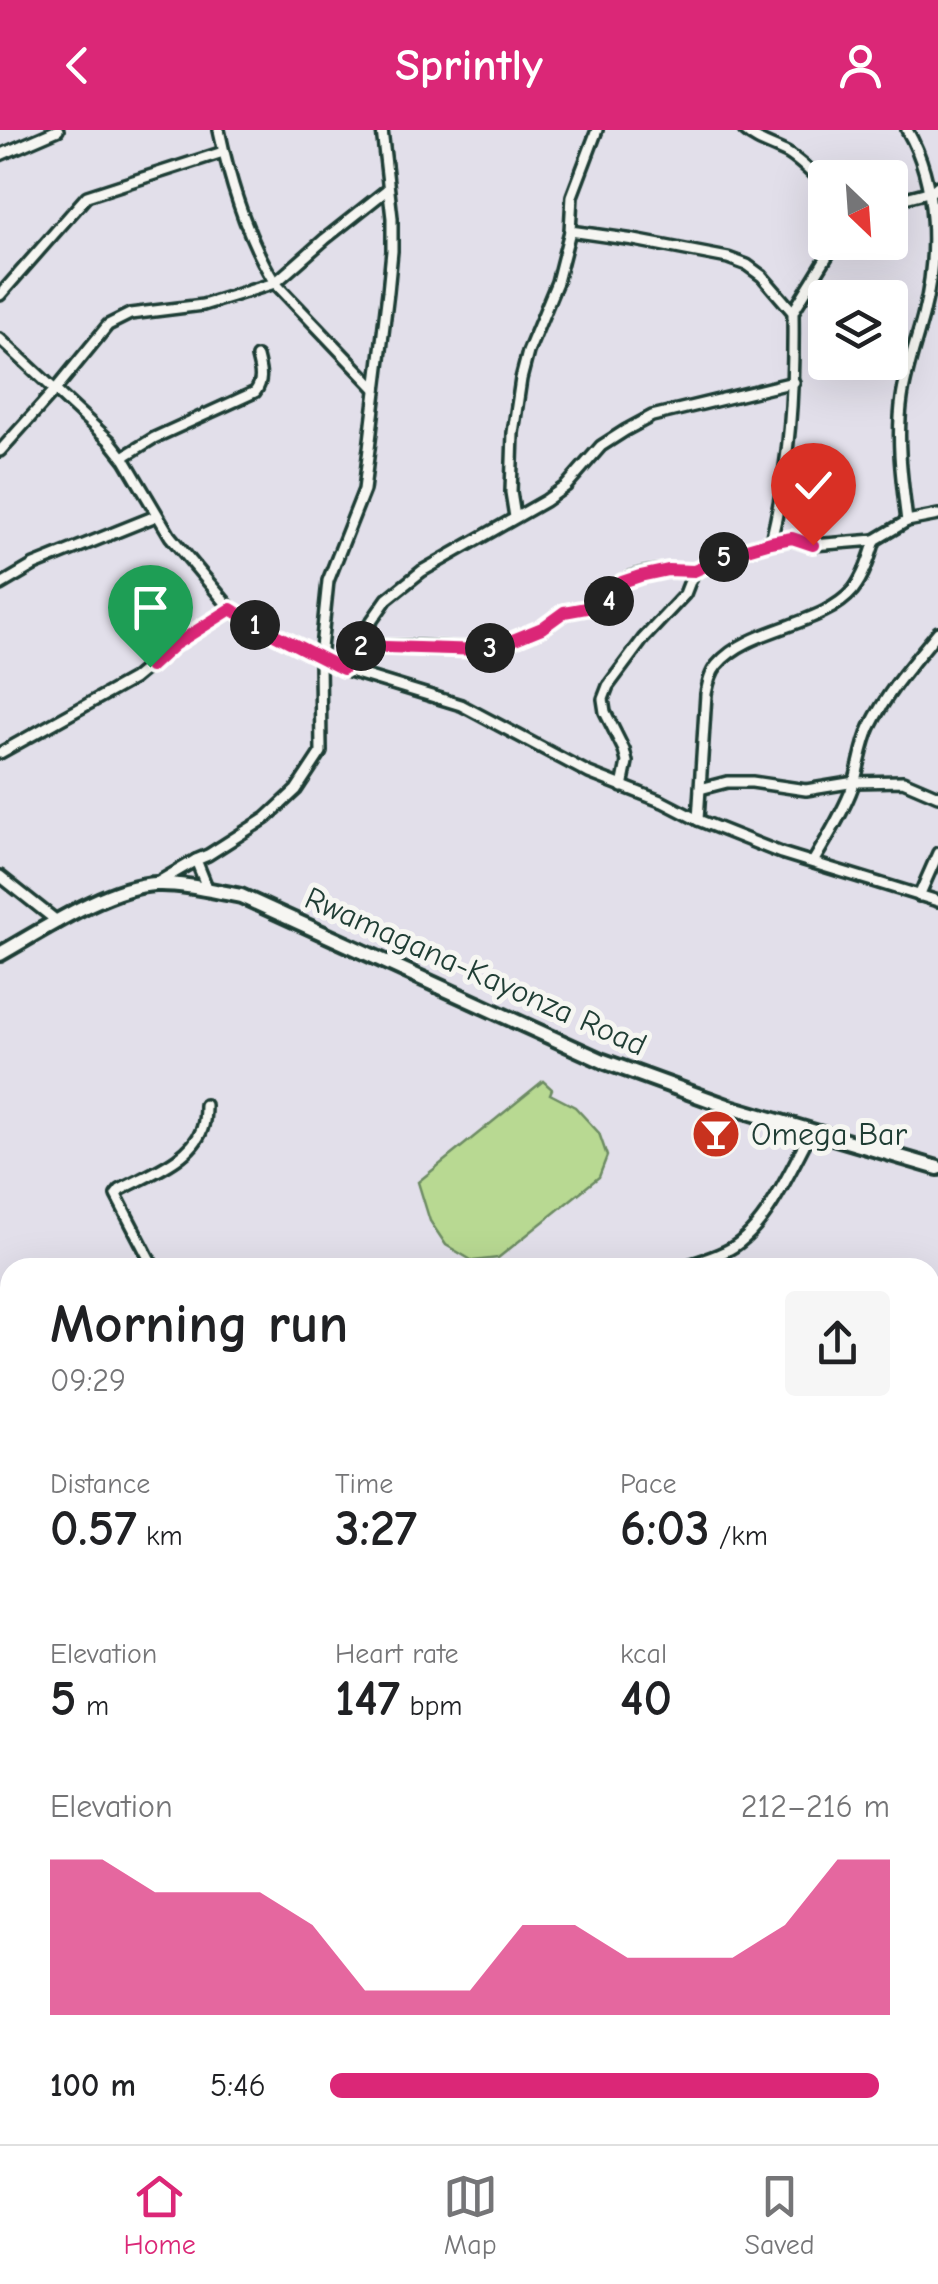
<!DOCTYPE html>
<html lang="en">
<head>
<meta charset="utf-8">
<style>
	:root { --surface:#fff; --page:#f6f6f6; --text:#202124; --muted:#757577; --line:#e0e0e0; --accent:#db2777 }
	body { margin:0; font-family:"Comic Neue",sans-serif; background:var(--page); color:var(--text); height:100vh; display:flex; flex-direction:column; font-size:38px; white-space:nowrap }
	* { box-sizing:border-box; margin:0 }
	p { font-size:32px; color:var(--muted) }
	.icon { flex:none; width:55px; height:55px; fill:none; stroke:currentColor; stroke-width:2; stroke-linecap:round; stroke-linejoin:round }
	.map { position:relative; flex:1; overflow:hidden }
	.sheet { position:absolute; left:0px; top:1128px; width:940px; height:888px; display:flex; flex-direction:column; background:var(--surface); border-radius:30px 30px 0 0; box-shadow:0 10px 40px #0002 }
	.sheet>* { flex:none }
	.needle { width:65px; rotate:155deg }
	.tools { position:absolute; left:808px; top:30px; display:grid; gap:20px }
	.tools a { display:grid; place-items:center; width:100px; height:100px; border-radius:10px; background:var(--surface); box-shadow:0 10px 40px #0002; font-size:50px }
	.pin { position:absolute; display:grid; place-items:center; width:85px; height:85px; color:#fff; margin:-102px -42px; border-radius:50% 50% 50% 0; rotate:-45deg; box-shadow:0 0 10px #0007 }
	.pin .icon { rotate:45deg }
	.km { position:absolute; width:50px; height:50px; margin:-25px; border-radius:50%; background:#222; color:#fff; font-size:28px; line-height:50px; text-align:center }
	.round { display:grid; place-items:center; flex:none; width:105px; height:105px; border-radius:10px; background:var(--page) }
	.summary { display:flex; align-items:center; justify-content:space-between; height:170px; padding:0 50px }
	h1 { font-size:55px; font-weight:800; line-height:75px }
	.figures { display:grid; grid-template-columns:repeat(3,1fr); gap:15px; height:170px; padding:10px 50px }
	.figures div { display:grid; align-content:center }
	.figures b { font-size:50px; font-weight:800 }
	.figures small { font-size:28px; font-weight:400 }
	.figures p { font-size:28px }
	.chart { height:280px; padding:20px 50px }
	.chart p { display:flex; justify-content:space-between }
	.chart svg { width:100%; height:180px; margin-top:10px; fill:var(--accent); opacity:.7 }
	ul { padding:0 50px; list-style:none; font-size:32px }
	li { display:grid; grid-template-columns:160px 120px 1fr; align-items:center; height:75px }
	li i { height:25px; border-radius:12px; background:var(--accent) }
	header { display:flex; justify-content:space-between; align-items:center; height:130px; padding:0 50px; background:var(--accent); color:#fff; font-size:45px; font-weight:800 }
	.menu { display:flex; justify-content:space-around; align-items:center; height:140px; border-top:2px solid var(--line); background:var(--surface); font-size:28px; color:var(--muted) }
	.menu a { display:grid; justify-items:center; gap:5px }
	.menu .on { color:var(--accent) }
	.map>svg:first-child { display:block }
	.green { fill:#b8d992; stroke:#6c8b63; stroke-width:2.5 }
	.lines { fill:none; stroke-linecap:round; stroke-linejoin:round }
	.minor-casing { stroke:#1f3d34; stroke-width:16 }
	.highway-casing { stroke:#1f3d34; stroke-width:20 }
	.minor { stroke:#f6f6f2; stroke-width:9 }
	.highway { stroke:#f6f6f2; stroke-width:12 }
	.route-casing { stroke:#fff; stroke-width:20 }
	.route { stroke:#db2777; stroke-width:12 }
	.labels { text-anchor:middle; stroke-width:10; stroke-linejoin:round; paint-order:stroke }
	.street-label { font-size:32px; fill:#1f3d34; stroke:#f6f6f2 }
	.poi-label { font-size:32px; fill:#1f3d34; stroke:#f6f6f2; text-anchor:start }
</style>
</head>
<body>
<header><svg class="icon" aria-label="back" viewBox="0 0 24 24"><path d="M15 5l-7 7 7 7"/></svg>Sprintly<svg class="icon" aria-label="person" viewBox="0 0 24 24"><circle cx="12" cy="8" r="4"/><path d="M4 21q1-7 8-7t8 7"/></svg></header>
<div class="map">
<svg width="938" height="2014" viewBox="0 0 938 2014">
	<rect width="100%" height="100%" fill="#e2dfea"/>
	<filter id="ink" filterUnits="userSpaceOnUse"><feTurbulence type="fractalNoise" baseFrequency=".01" numOctaves="2"/><feDisplacementMap in="SourceGraphic" scale="20" xChannelSelector="R" yChannelSelector="G"/><feConvolveMatrix kernelMatrix="1 2 1 2 8 2 1 2 1" color-interpolation-filters="sRGB"/></filter>
	<g filter="url(#ink)">
		<path class="green" d="M543,951L552,959L550,964L575,977L599,1003L607,1026L599,1047L498,1128L473,1131L446,1115L430,1091L418,1052Z"/>
		<g class="lines">
			<g class="minor-casing">
				<g id="minor">
					<path d="M219,0C230,52 247,108 275,153L376,259"/>
					<path d="M744,0C757,12 772,15 787,23C802,32 813,44 825,56"/>
					<path d="M907,0C938,53 938,127 923,186C916,213 906,240 902,268C896,309 902,351 907,391"/>
					<path d="M0,25L58,0"/>
					<path d="M890,72L932,61L938,56"/>
					<path d="M570,101L634,110L728,128L747,135L762,146L793,182C794,262 790,333 771,411"/>
					<path d="M0,165L87,66L223,22"/>
					<path d="M793,182L836,112"/>
					<path d="M0,209L110,311L125,330L170,406L231,479L243,488L343,539L461,575L589,643L663,672L698,690L781,723L938,771"/>
					<path d="M0,321L55,260L108,195L130,184L203,175L275,153L325,109L388,59"/>
					<path d="M123,327L154,308L255,262C264,250 260,240 257,227"/>
					<path d="M515,387L511,362L513,303L521,249L528,222L557,152L570,101L572,66L597,0"/>
					<path d="M0,455L34,435L156,386"/>
					<path d="M354,516H418L483,520L503,514L542,498L565,482L603,475C610,469 613,462 619,455C636,438 672,441 694,441"/>
					<path d="M343,539L354,516L387,469L422,441L545,371L566,356L601,316L626,300L652,286L794,252"/>
					<path d="M0,623L133,549L174,515L231,479"/>
					<path d="M622,657L627,632L624,620L605,582L603,569L608,556L643,509L685,464L694,441L740,421L771,411L792,409L813,415L875,410"/>
					<path d="M700,659L727,652H752L806,660L855,652L903,651L938,666"/>
					<path d="M698,690L706,564C708,554 710,543 717,535C750,496 822,497 853,460C864,446 870,427 875,410L907,391L938,385"/>
					<path d="M813,732C827,708 843,683 853,656C860,637 861,616 870,597C889,559 912,534 938,502"/>
					<path d="M0,746L58,792"/>
					<path d="M155,754L196,730"/>
					<path d="M208,760L196,730L208,725L266,688L296,660L321,622L320,528L328,451L364,360L388,162L392,121V88L382,0"/>
					<path d="M919,766L938,723"/>
					<path d="M154,1138L116,1065L120,1060C147,1045 191,1030 202,999C205,991 205,983 205,975"/>
					<path d="M679,1138C694,1133 710,1129 724,1122C765,1104 790,1039 811,1002"/>
					<path d="M0,1441L10,1428"/>
					<path d="M0,1480L10,1483"/>
					<path d="M0,1592L10,1581"/>
					<path d="M0,1649L4,1652L3,1663L9,1673L0,1691"/>
					<path d="M0,1779L10,1787"/>
					<path d="M0,1879L10,1867"/>
					<path d="M0,1954L10,1961"/>
					<path d="M61,2005L70,2014"/>
					<path d="M20,2014L26,2005"/>
					<path d="M201,2014L206,2005"/>
					<path d="M865,2014L868,2005"/>
				</g>
			</g>
			<g class="highway-casing">
				<g id="highway">
					<path d="M0,824C41,801 108,756 156,754C183,753 214,761 241,766L603,931L727,976L938,1038"/>
					<path d="M930,1708L938,1704"/>
					<path d="M433,2014L447,2005"/>
				</g>
			</g>
			<use href="#minor" class="minor"/>
			<use href="#highway" class="highway"/>
		</g>
	</g>
	<g class="lines" filter="url(#ink)">
		<g class="route-casing">
			<path id="route" d="M150,537L174,515L231,479L262,498L343,539L354,516L483,520L503,514L542,498L564,482L603,475L622,452L640,446L668,440L694,441L740,421L771,412L792,408L813,415"/>
		</g>
		<use href="#route" class="route"/>
	</g>
	<defs>
		<g id="bar-disc" transform="scale(2.5)"><circle r="9.5" fill="#c8321e" stroke="#f6f6f2"/><path d="M-6-5H6L.8 .8V4.5H3.5V6h-7V4.5H-.8V.8Z" fill="#fff"/></g>
	</defs>
	<g fill-rule="evenodd">
		<use href="#bar-disc" x="716" y="1004"/>
	</g>
	<g class="labels">
		<g class="street-label">
			<text transform="translate(476 841) rotate(24)" y="11">Rwamagana-Kayonza Road</text>
		</g>
		<g class="poi-label">
			<text x="751" y="1015">Omega Bar</text>
		</g>
	</g>
</svg>
<div class="tools">
<a><svg class="needle" viewBox="-14 -14 28 28"><path d="M0-13l5 13h-10z" fill="#e53935"/><path d="M0 13l5-13h-10z" fill="#757577"/></svg></a>
<a><svg class="icon" aria-label="layers" viewBox="0 0 24 24"><path d="M12 4l9 5-9 5-9-5zM3 14l9 5 9-5"/></svg></a>
</div>
<div class="pin" style="left:150px;top:537px;background:#1e9e55"><svg class="icon" aria-label="arrive" viewBox="0 0 24 24"><path d="M6 21V4h12l-3 4 3 4H6"/></svg></div>
<div class="pin" style="left:813px;top:415px;background:#d93025"><svg class="icon" aria-label="check" viewBox="0 0 24 24"><path d="M5 12l5 5 9-10"/></svg></div>
<b class="km" style="left:255px;top:495px">1</b>
<b class="km" style="left:361px;top:516px">2</b>
<b class="km" style="left:490px;top:518px">3</b>
<b class="km" style="left:609px;top:471px">4</b>
<b class="km" style="left:724px;top:427px">5</b>
<section class="sheet">
<div class="summary"><div><h1>Morning run</h1><p>09:29</p></div><a class="round"><svg class="icon" aria-label="share" viewBox="0 0 24 24"><path d="M12 15V3M7 8l5-5 5 5M5 13v7h14v-7"/></svg></a></div>
<div class="figures">
<div><p>Distance</p><b>0.57<small> km</small></b></div>
<div><p>Time</p><b>3:27</b></div>
<div><p>Pace</p><b>6:03<small> /km</small></b></div>
</div>
<div class="figures">
<div><p>Elevation</p><b>5<small> m</small></b></div>
<div><p>Heart rate</p><b>147<small> bpm</small></b></div>
<div><p>kcal</p><b>40</b></div>
</div>
<div class="chart"><p><span>Elevation</span>212–216 m</p>
<svg viewBox="0 0 160 44" preserveAspectRatio="none"><path d="M0 44V6L10 6L20 14L30 14L40 14L50 22L60 38L70 38L80 38L90 22L100 22L110 30L120 30L130 30L140 22L150 6L160 6V44z"/></svg>
</div>
<ul>
<li><b>100 m</b>5:46<i style="width:98%"></i></li>
</ul>
</section>
</div>
<nav class="menu">
<a class="on"><svg class="icon" aria-label="home" viewBox="0 0 24 24"><path d="M3 11l9-7 9 7M6 9v11h12V9"/></svg>Home</a>
<a><svg class="icon" aria-label="map" viewBox="0 0 24 24"><path d="M3 6l6-2 6 2 6-2v14l-6 2-6-2-6 2zM9 4v14M15 6v14"/></svg>Map</a>
<a><svg class="icon" aria-label="saved" viewBox="0 0 24 24"><path d="M7 4h10v16l-5-4-5 4z"/></svg>Saved</a>
</nav>
</body>
</html>
